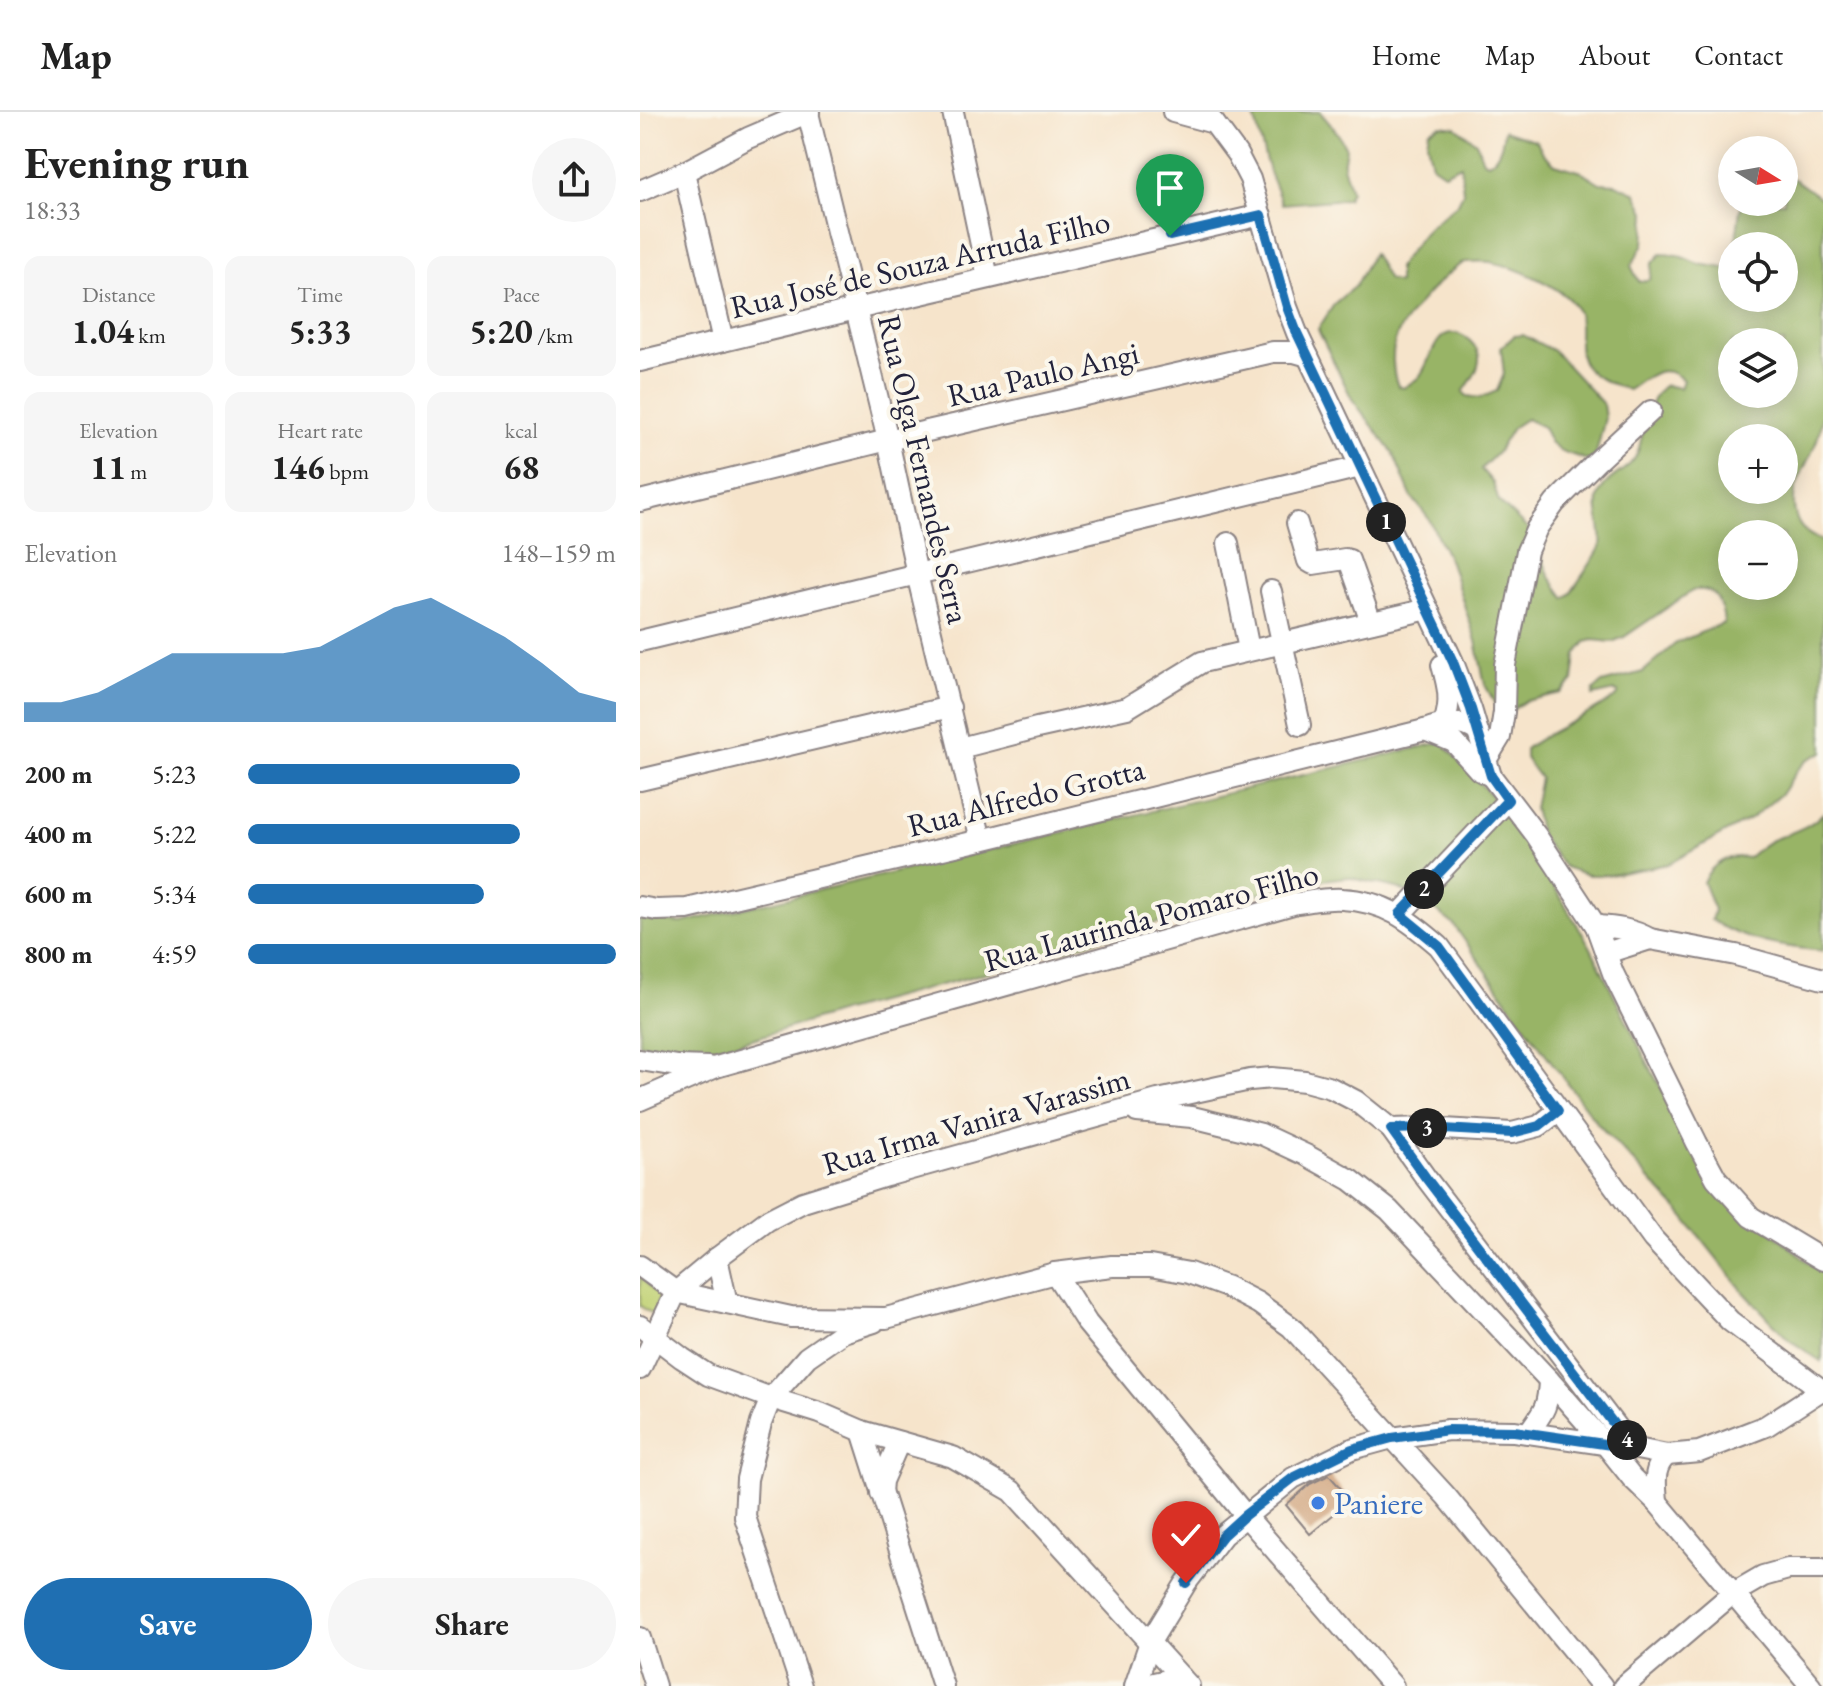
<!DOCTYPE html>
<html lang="en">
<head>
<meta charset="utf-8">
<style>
	:root { --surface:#fff; --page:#f6f6f6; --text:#222; --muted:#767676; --line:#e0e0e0; --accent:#1f6fb2 }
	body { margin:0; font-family:"EB Garamond",serif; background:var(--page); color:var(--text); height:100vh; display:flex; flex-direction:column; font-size:30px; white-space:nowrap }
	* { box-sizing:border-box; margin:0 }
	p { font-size:26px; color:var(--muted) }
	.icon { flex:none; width:44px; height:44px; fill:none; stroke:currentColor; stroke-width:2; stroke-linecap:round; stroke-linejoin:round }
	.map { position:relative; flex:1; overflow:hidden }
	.drawer { display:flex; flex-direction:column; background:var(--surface); width:640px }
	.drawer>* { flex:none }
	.needle { width:52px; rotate:101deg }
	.buttons { position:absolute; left:1078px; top:24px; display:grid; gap:16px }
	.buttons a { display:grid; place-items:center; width:80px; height:80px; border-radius:50%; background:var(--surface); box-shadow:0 4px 20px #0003; font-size:40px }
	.pin { position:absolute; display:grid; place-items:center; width:68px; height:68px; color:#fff; margin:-82px -34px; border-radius:50% 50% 50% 0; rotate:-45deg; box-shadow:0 0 8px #0007 }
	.pin .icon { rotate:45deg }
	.km { position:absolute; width:40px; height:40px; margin:-20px; border-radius:50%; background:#222; color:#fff; font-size:22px; line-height:40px; text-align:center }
	.round { display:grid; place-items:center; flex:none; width:84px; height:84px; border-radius:42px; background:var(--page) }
	.overview { display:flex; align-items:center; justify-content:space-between; height:136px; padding:0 24px }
	h1 { font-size:44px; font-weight:700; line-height:60px }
	.stats { display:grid; grid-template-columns:repeat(3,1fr); gap:12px; height:136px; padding:8px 24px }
	.stats div { display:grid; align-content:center; border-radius:16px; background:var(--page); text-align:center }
	.stats b { font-size:34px; font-weight:700 }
	.stats small { font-size:22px; font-weight:400 }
	.stats p { font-size:22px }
	.chart { height:224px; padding:16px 24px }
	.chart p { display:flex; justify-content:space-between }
	.chart svg { width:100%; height:144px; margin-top:8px; fill:var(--accent); opacity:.7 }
	.button { display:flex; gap:16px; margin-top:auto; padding:16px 24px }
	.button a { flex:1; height:92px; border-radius:48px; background:var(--accent); color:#fff; font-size:32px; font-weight:700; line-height:92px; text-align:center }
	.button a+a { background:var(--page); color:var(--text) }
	ul { padding:0 24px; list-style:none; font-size:26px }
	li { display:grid; grid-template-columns:128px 96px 1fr; align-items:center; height:60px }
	li i { height:20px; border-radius:10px; background:var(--accent) }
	header { display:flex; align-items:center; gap:48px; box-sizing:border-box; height:112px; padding:0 40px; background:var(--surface); border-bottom:2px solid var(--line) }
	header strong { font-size:38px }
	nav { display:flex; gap:44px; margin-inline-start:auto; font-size:28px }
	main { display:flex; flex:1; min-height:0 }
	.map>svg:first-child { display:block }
	.green { fill:#c1d275; stroke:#727a58; stroke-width:2 }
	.forest { fill:#98b466; stroke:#5d6b50; stroke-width:2; fill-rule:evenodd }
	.building { fill:#cd9f77 }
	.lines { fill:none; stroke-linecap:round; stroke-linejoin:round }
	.minor-casing { stroke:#8c8383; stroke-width:24 }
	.minor { stroke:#fff; stroke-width:20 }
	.route-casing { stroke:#fff; stroke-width:16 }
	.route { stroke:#1f6fb2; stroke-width:10 }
	.shop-dot { fill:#3f7fe0; stroke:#fbf7ec; stroke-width:3 }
	.labels { text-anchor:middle; stroke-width:8; stroke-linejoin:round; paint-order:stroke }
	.street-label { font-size:32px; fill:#22223b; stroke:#fbf7ec }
	.shop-label { font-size:32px; fill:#366cbe; stroke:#fbf7ec; text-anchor:start }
</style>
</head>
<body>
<header>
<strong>Map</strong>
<nav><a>Home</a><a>Map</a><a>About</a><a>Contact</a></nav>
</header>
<main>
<section class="drawer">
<div class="overview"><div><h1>Evening run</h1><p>18:33</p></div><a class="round"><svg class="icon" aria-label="share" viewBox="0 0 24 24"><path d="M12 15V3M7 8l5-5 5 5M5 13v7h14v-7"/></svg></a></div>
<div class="stats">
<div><p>Distance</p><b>1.04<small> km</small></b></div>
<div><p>Time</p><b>5:33</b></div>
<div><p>Pace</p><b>5:20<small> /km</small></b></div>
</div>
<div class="stats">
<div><p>Elevation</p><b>11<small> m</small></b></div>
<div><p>Heart rate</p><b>146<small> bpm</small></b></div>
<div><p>kcal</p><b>68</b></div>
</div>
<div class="chart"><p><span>Elevation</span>148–159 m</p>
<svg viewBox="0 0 160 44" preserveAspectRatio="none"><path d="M0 44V38L10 38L20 35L30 29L40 23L50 23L60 23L70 23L80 21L90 15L100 9L110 6L120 12L130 18L140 26L150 35L160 38V44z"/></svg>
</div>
<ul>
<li><b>200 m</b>5:23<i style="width:74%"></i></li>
<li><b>400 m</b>5:22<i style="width:74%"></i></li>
<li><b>600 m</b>5:34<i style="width:64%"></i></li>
<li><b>800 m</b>4:59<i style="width:100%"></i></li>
</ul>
<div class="button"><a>Save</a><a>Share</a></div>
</section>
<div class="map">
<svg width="1183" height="1574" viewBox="0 0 1183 1574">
	<rect width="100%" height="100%" fill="#fbf7ec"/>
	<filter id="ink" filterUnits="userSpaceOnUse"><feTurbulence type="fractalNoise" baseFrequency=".0125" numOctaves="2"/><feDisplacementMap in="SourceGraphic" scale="16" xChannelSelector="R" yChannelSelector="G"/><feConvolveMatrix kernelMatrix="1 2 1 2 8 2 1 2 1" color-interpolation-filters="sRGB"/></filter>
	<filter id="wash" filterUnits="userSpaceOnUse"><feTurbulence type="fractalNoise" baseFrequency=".006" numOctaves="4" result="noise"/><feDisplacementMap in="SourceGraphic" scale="32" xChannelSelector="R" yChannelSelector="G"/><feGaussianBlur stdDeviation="1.8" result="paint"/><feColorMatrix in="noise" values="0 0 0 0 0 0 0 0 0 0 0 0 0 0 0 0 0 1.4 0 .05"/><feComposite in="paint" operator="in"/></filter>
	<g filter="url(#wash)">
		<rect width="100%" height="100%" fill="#f6e4cb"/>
		<path class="green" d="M0,1164L19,1184L14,1203L0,1194Z"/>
		<g class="forest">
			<path d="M613,0H680L697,20L706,36L703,54L711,79L707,87L642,92L629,60Z"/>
			<path d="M800,13L816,15L836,30L843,49L848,51C859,46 863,30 864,18L897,29L903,41L915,52L942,60L960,71L976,72L996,81L1006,102L1004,132L991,154L999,170L1010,167L1012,152L1021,142L1038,143L1058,152L1092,157V186H1144V134H1093L1096,130L1100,97L1106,90H1144V66L1154,67L1183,88V300C1181,308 1180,317 1178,325C1169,354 1144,378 1158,410C1163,420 1172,425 1183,429V640L1169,647L1158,657L1142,681L1112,706L1028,752L970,763H948L924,755L900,723L894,696L900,666L885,646V637C914,615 949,605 978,583V580L975,579L953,584L954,578L962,571L1003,560L1036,531L1084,511C1082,491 1076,473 1052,479L984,525L972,530L953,528L946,530L936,542L933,569L921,581L885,589L868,601L857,595L845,573L836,529L810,450L789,407L771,384L753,341L712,287L680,222L678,217L695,191L715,174L733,141L748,168L758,171V156L762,149L788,116L818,91L823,81L821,53L804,61L792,53L787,30L789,19ZM825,150C833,150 842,149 850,150C873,154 931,177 938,201C940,210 939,222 939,232C940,264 963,268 988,278C1007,265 1022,249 1043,268L1040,276L1025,273C1005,288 1005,321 997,342C990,359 965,364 959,383C954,399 964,419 961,433C959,441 936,472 931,481L925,486L910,465L892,421L859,390L853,371L841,357L857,341L872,316L886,307L903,315L910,330L921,339L950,349L956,342L965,306L963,292L914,239L883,223L874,224L861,236L864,262L857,279L840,286L827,284L823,280C830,270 840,257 839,245C837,229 814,213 801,226C791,236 788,254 779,265C775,269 768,273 763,276L758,274C752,261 751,238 757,224C765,204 806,159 825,150ZM1092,230H1144V282H1092ZM1092,326H1144V378H1092ZM1092,422H1144V474H1092Z"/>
			<path d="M802,630L861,694L918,781L950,834L1009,954L1073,1070L1164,1147L1183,1161L1182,1250L1148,1227L1103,1179L1040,1100L957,1011L893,925L813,812L781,787L757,776L707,765L653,772L334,864L197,901L99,931L48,939L0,932V807L41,811Z"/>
			<path d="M1183,701V839C1144,835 1104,830 1071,808L1074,798L1063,770C1072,751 1088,742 1108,746C1115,740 1122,733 1130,729C1148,721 1169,717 1183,701Z"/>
		</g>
		<g id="blocks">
			<path class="building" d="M689,1363L711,1388L670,1422L646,1393L670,1372Z"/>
		</g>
	</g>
	<g filter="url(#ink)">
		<use href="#blocks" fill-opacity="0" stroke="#8c8383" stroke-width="2"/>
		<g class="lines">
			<g class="minor-casing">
				<g id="minor">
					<path d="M313,0L348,166"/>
					<path d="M533,0L574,11"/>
					<path d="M564,0L574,11L597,42L610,67L647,195L657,221L813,550L831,597L851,664L896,723L956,814L973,861L1057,1031L1076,1066L1111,1105L1183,1148"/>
					<path d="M168,1L248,328L277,462L341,728"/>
					<path d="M44,60L83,229"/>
					<path d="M0,79L44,60L108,26L169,0"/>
					<path d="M0,249L216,197L621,103"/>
					<path d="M0,389L248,328L633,240H654L668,244"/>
					<path d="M657,411L668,449L673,452L705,447L709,448L731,510"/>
					<path d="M588,431L609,538"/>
					<path d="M631,479L660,613"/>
					<path d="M0,529L720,355"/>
					<path d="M802,553C808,574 812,590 804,611"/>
					<path d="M785,618L814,630L839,658L851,664"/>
					<path d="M320,636L397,616L487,596L562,550L788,497"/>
					<path d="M846,648L860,625L864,600L865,553L887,439L897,416L915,391L956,350L1011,299"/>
					<path d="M0,668L310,595"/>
					<path d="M0,795L17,798L47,797L341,728L785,618C803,611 822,607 838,620"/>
					<path d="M760,802L868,688"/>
					<path d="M956,814C976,815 992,817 1010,827L1096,843L1183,867"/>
					<path d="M966,841L1010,827"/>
					<path d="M0,948L37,954L68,955"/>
					<path d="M0,988L76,955L657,791C672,789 688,786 702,787C745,789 769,808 799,834L1013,1127L1090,1209L1183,1279"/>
					<path d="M497,1000L552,1005L621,1022L666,1043L711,1068L749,1098L909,1268L965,1332L992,1366L1017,1390L1171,1574"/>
					<path d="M751,1017L787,1016L872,1021L899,1014L918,999"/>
					<path d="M77,1146L87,1191"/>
					<path d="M0,1154L36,1180L151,1205L246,1206L415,1161L472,1154H510L549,1161L587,1175L618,1191L651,1215L806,1384L962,1574"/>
					<path d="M415,1161L447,1211L605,1403L753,1574"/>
					<path d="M0,1214L42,1246L68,1263L131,1286L180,1301L222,1319L313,1345L372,1379L549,1574"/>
					<path d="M0,1257L36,1180L77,1146L128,1108L163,1090L246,1064L518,988L610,968L632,966L665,969L691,976L716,989L751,1017L786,1066L992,1336"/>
					<path d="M222,1319L303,1574"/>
					<path d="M888,1321C904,1299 908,1296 909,1268"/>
					<path d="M241,1381L242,1369L259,1330"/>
					<path d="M1017,1390C1016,1372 1012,1356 1027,1343"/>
					<path d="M0,1526L15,1574"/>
					<path d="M161,1574L105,1405L107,1367L121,1311L131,1286L167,1245L203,1220L234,1210"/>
					<path d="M495,1574L510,1530L546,1471L583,1423L653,1366L712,1337L752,1326L808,1318L874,1319L992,1336L1027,1343L1059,1340L1126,1314L1183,1277"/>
					<path d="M500,1574L541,1565"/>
					<path d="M984,1574L1092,1482L1123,1464L1148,1457H1183"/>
				</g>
			</g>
			<use href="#minor" class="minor"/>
		</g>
	</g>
	<g class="lines" filter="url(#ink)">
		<g class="route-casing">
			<path id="route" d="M530,124L621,103L647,195L657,221L813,550L831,597L851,664L868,688L760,802L799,834L918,999L899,1014L872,1021L787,1016L751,1017L786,1066L992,1336L874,1319L808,1318L752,1326L712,1337L653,1366L605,1403L583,1423L546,1471"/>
		</g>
		<use href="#route" class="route"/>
	</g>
	<circle class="shop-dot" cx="678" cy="1391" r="8"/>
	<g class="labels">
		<g class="street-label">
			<text transform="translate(280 152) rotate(-13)" y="11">Rua José de Souza Arruda Filho</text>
			<text transform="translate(403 262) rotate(-13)" y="11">Rua Paulo Angi</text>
			<text transform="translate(284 357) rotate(77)" y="11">Rua Olga Fernandes Serra</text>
			<text transform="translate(386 685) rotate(-14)" y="11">Rua Alfredo Grotta</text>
			<text transform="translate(511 805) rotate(-15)" y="11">Rua Laurinda Pomaro Filho</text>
			<text transform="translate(336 1009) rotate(-16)" y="11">Rua Irma Vanira Varassim</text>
		</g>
		<g class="shop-label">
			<text x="694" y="1402">Paniere</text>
		</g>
	</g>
</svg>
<div class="buttons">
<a><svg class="needle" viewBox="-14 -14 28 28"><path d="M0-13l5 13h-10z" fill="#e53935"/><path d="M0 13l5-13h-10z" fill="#767676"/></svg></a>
<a><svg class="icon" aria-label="locate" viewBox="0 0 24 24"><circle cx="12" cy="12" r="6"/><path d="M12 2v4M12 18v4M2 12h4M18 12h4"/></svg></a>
<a><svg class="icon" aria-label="layers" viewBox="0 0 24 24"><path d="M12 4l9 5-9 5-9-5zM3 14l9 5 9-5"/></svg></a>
<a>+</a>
<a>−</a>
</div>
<div class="pin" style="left:530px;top:124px;background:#1e9e55"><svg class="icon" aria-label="arrive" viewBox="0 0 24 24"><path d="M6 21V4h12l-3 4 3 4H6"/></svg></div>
<div class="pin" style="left:546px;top:1471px;background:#d93025"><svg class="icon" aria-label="check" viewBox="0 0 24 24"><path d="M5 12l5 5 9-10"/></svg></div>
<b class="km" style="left:746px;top:410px">1</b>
<b class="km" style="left:784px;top:777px">2</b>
<b class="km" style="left:787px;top:1016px">3</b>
<b class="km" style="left:987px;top:1328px">4</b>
</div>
</main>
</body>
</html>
